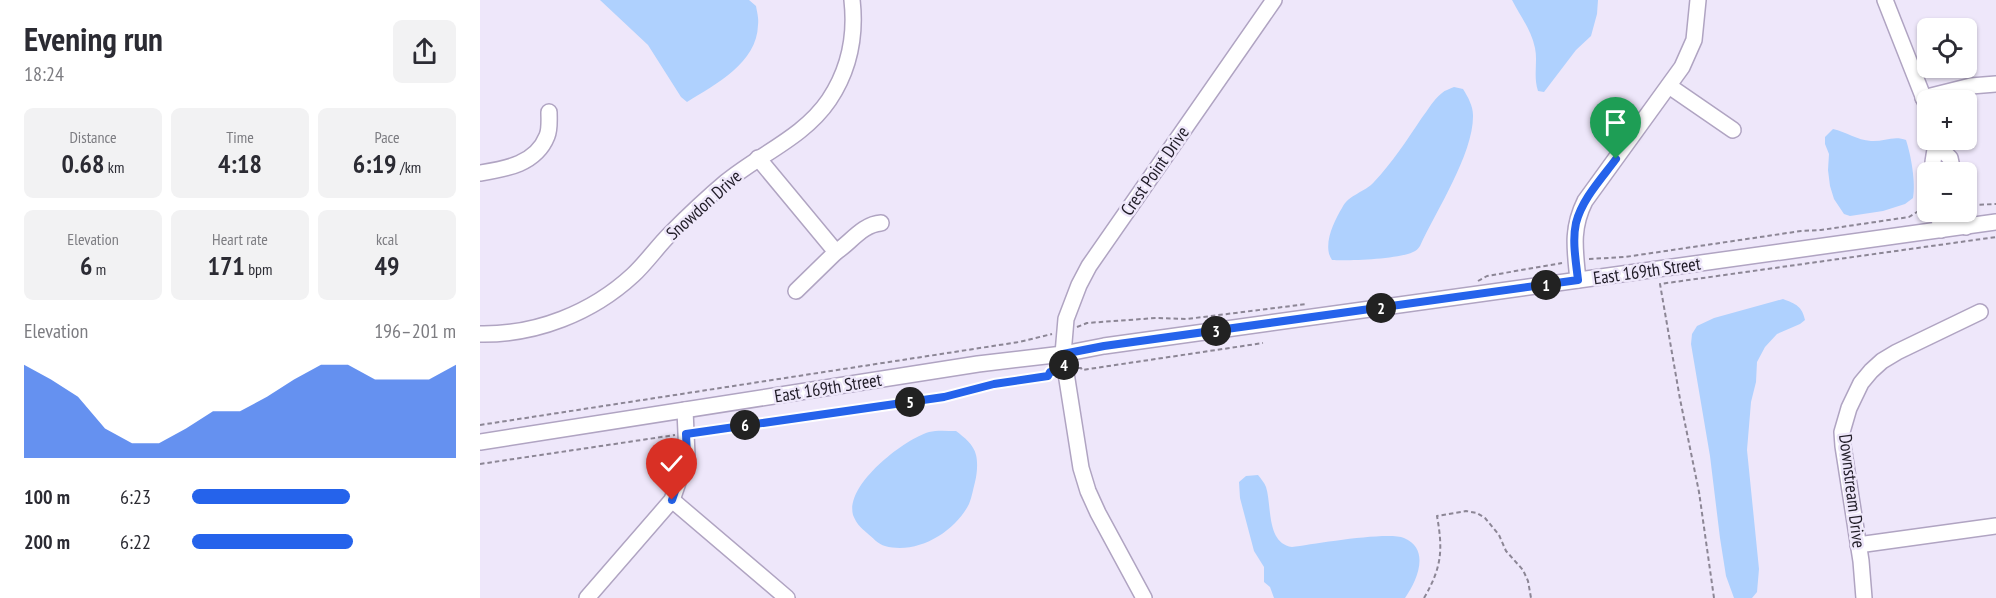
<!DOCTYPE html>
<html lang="en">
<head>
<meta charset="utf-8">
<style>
	:root { --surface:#fff; --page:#f2f2f3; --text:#2b2b33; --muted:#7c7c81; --accent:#2563eb }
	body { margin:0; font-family:"PT Sans Narrow",sans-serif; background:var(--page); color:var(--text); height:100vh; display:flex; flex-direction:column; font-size:22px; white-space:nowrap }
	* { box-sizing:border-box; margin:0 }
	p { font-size:20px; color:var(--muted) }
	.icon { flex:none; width:33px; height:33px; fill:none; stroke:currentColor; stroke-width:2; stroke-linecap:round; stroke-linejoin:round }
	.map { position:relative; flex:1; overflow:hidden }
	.sheet { display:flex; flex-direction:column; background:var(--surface); width:480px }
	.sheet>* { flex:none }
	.buttons { position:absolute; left:1437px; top:18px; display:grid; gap:12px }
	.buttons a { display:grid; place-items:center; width:60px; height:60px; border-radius:9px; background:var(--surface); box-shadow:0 2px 4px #0004; font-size:30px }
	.pin { position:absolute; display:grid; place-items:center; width:51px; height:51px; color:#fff; margin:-62px -26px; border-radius:50% 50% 50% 0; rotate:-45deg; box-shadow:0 0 6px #0007 }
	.pin .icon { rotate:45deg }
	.km { position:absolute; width:30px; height:30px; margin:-15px; border-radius:50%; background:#222; color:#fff; font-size:16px; line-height:30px; text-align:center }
	.round { display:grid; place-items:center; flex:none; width:63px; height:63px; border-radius:9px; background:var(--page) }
	.summary { display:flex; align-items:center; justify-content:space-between; height:102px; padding:0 24px }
	h1 { font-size:33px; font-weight:600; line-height:45px }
	.stats { display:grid; grid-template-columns:repeat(3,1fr); gap:9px; height:102px; padding:6px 24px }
	.stats div { display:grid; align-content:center; border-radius:9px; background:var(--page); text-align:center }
	.stats b { font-size:26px; font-weight:600 }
	.stats small { font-size:16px; font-weight:400 }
	.stats p { font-size:16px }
	.chart { height:168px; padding:12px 24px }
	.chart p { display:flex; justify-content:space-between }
	.chart svg { width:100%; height:108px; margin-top:6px; fill:var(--accent); opacity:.7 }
	ul { padding:0 24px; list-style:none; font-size:20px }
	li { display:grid; grid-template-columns:96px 72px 1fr; align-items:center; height:45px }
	li i { height:15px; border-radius:8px; background:var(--accent) }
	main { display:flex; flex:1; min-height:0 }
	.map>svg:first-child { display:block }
	.water { fill:#afd1fe }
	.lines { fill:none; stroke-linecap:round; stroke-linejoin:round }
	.minor-casing { stroke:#b0a4c2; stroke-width:18 }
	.path { stroke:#8c8695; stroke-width:2; stroke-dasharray:4.5 3; stroke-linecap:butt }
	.minor { stroke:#fff; stroke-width:15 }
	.route-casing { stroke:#fff; stroke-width:12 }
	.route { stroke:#2563eb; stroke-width:8 }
	.labels { text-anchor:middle; stroke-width:5; stroke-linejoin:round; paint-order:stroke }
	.street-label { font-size:18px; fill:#1f1b26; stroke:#eee7fa }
</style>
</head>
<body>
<main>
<section class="sheet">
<div class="summary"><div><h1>Evening run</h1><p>18:24</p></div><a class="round"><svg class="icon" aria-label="share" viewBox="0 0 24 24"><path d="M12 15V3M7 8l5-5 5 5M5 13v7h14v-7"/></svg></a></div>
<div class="stats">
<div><p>Distance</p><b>0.68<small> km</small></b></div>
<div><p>Time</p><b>4:18</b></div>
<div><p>Pace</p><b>6:19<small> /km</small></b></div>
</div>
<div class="stats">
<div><p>Elevation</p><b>6<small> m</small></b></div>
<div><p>Heart rate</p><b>171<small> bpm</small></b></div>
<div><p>kcal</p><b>49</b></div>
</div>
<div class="chart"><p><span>Elevation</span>196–201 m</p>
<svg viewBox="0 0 160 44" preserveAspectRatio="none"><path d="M0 44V6L10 12L20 19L30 32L40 38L50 38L60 32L70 25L80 25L90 19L100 12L110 6L120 6L130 12L140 12L150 12L160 6V44z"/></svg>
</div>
<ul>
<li><b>100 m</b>6:23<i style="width:60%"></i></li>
<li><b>200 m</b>6:22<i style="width:61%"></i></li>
</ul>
</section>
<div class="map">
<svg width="1516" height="598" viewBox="0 0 1516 598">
	<rect width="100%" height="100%" fill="#eee7fa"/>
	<g class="water">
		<path d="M120,0H269L276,6C277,12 279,19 278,25C277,63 236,84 207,102L201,97L168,45Z"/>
		<path d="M1032,0H1118L1117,14L1111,36L1096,50L1064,92L1058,91C1053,76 1058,62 1055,48C1051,29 1040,16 1032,0Z"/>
		<path d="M974,87L983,89C988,97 993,106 993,115C994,153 956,211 940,246C938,249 936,251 933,252C919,259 869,261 852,260C842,246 854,221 862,208C869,194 884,193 894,182C912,163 927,140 941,119C948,110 953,100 962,93C965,90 970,89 974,87Z"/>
		<path d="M1353,129C1366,132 1377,140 1391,141C1403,142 1414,135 1426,140C1431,155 1436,183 1433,198L1425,204L1403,211L1370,216L1364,214L1354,199L1350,186L1348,170L1349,154L1345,144V137Z"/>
		<path d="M1303,299C1316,304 1322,306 1325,320L1320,324L1297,334L1285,347L1277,362L1276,382L1271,402L1267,450L1279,569L1277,592L1272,598H1254L1246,576L1240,538L1230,456L1211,344L1212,334L1217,326L1234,318Z"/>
		<path d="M476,431C484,437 494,445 496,455C498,463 497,474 495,482C493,489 492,497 489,504C475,532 437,555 405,546C399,545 392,537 387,533C381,528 376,523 373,515C365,485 423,440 449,432C457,430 467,431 476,431Z"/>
		<path d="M778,475C781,479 784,482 786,487C792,506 786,543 812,547C834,544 908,531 924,538C951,549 937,581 925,598H794L790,587L784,582V567L774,551L760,498L759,482L766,476Z"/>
	</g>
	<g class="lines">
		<g class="minor-casing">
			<g id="minor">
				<path d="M1405,0L1448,109"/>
				<path d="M1189,86L1253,130"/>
				<path d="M1443,98L1491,86L1516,84"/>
				<path d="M1456,144L1470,158L1473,172"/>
				<path d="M278,158L356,252C370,243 383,224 401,223"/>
				<path d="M1453,172C1451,161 1457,150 1455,140"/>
				<path d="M0,173C26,169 56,164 67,136C70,129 69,119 69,112"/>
				<path d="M1458,212L1461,230"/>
				<path d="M1482,212L1486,227"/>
				<path d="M1098,280C1095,250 1091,229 1105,201L1202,67L1214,40L1218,0"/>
				<path d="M316,291L356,252"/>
				<path d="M0,334C56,335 112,313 153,275C166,263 177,247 190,234C208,216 227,198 246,182C280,154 324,137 349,100C369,70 376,35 372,0"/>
				<path d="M0,442L498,364L583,354L624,346L1516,222"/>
				<path d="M192,500L307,598"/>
				<path d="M1378,545L1516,526"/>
				<path d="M107,598L192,500L207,456L205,410"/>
				<path d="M664,598L618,513L608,491L601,468L583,354L586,319L599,285L609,266L794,0"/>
				<path d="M1384,598L1381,561L1363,446L1362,432L1369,408L1381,383L1391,371L1402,361L1417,352L1500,312"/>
			</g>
		</g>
		<g class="path">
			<path d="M1492,205L1516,204"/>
			<path d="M1109,259L1145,257L1321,231L1341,230L1429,217L1445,207"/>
			<path d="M998,281L1007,276L1082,263"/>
			<path d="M597,327L607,323L676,318L707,319L827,304"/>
			<path d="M598,368H601L602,370L783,343"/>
			<path d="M0,425L539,342L572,334"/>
			<path d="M218,432L464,397L514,384L568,376L570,372L574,371"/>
			<path d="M0,464L195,435"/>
			<path d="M944,598C962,567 963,550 957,516L986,511L997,513L1005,518L1019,535L1026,551L1043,570L1048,581L1051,598"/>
			<path d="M1234,598L1219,492L1200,399L1180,284L1516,237"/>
		</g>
		<use href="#minor" class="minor"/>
	</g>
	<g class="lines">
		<g class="route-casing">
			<path id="route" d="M192,500L207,456L206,434L464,397L514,384L568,376L570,372L585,370L583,354L624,346L1098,280C1096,262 1092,241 1096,223C1102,199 1122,178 1136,159"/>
		</g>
		<use href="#route" class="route"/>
	</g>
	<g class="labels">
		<g class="street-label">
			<text transform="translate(675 171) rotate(-55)" y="6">Crest Point Drive</text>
			<text transform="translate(224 205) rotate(-42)" y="6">Snowdon Drive</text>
			<text transform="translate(1167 271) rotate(-8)" y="6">East 169th Street</text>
			<text transform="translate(348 388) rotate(-9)" y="6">East 169th Street</text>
			<text transform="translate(1372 491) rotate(83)" y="6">Downstream Drive</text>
		</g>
	</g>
</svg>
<div class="buttons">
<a><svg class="icon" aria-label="locate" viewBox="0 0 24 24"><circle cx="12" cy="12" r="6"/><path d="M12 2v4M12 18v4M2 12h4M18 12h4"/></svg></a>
<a>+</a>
<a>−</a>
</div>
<div class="pin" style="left:1136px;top:159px;background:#1e9e55"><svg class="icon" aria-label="arrive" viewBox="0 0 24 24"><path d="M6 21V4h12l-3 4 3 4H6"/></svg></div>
<div class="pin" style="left:192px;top:500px;background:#d93025"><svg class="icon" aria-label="check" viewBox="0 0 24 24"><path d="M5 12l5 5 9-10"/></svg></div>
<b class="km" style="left:1066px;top:285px">1</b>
<b class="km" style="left:901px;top:308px">2</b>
<b class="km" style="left:736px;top:331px">3</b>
<b class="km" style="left:584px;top:365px">4</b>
<b class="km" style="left:430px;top:402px">5</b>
<b class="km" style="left:265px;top:425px">6</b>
</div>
</main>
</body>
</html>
